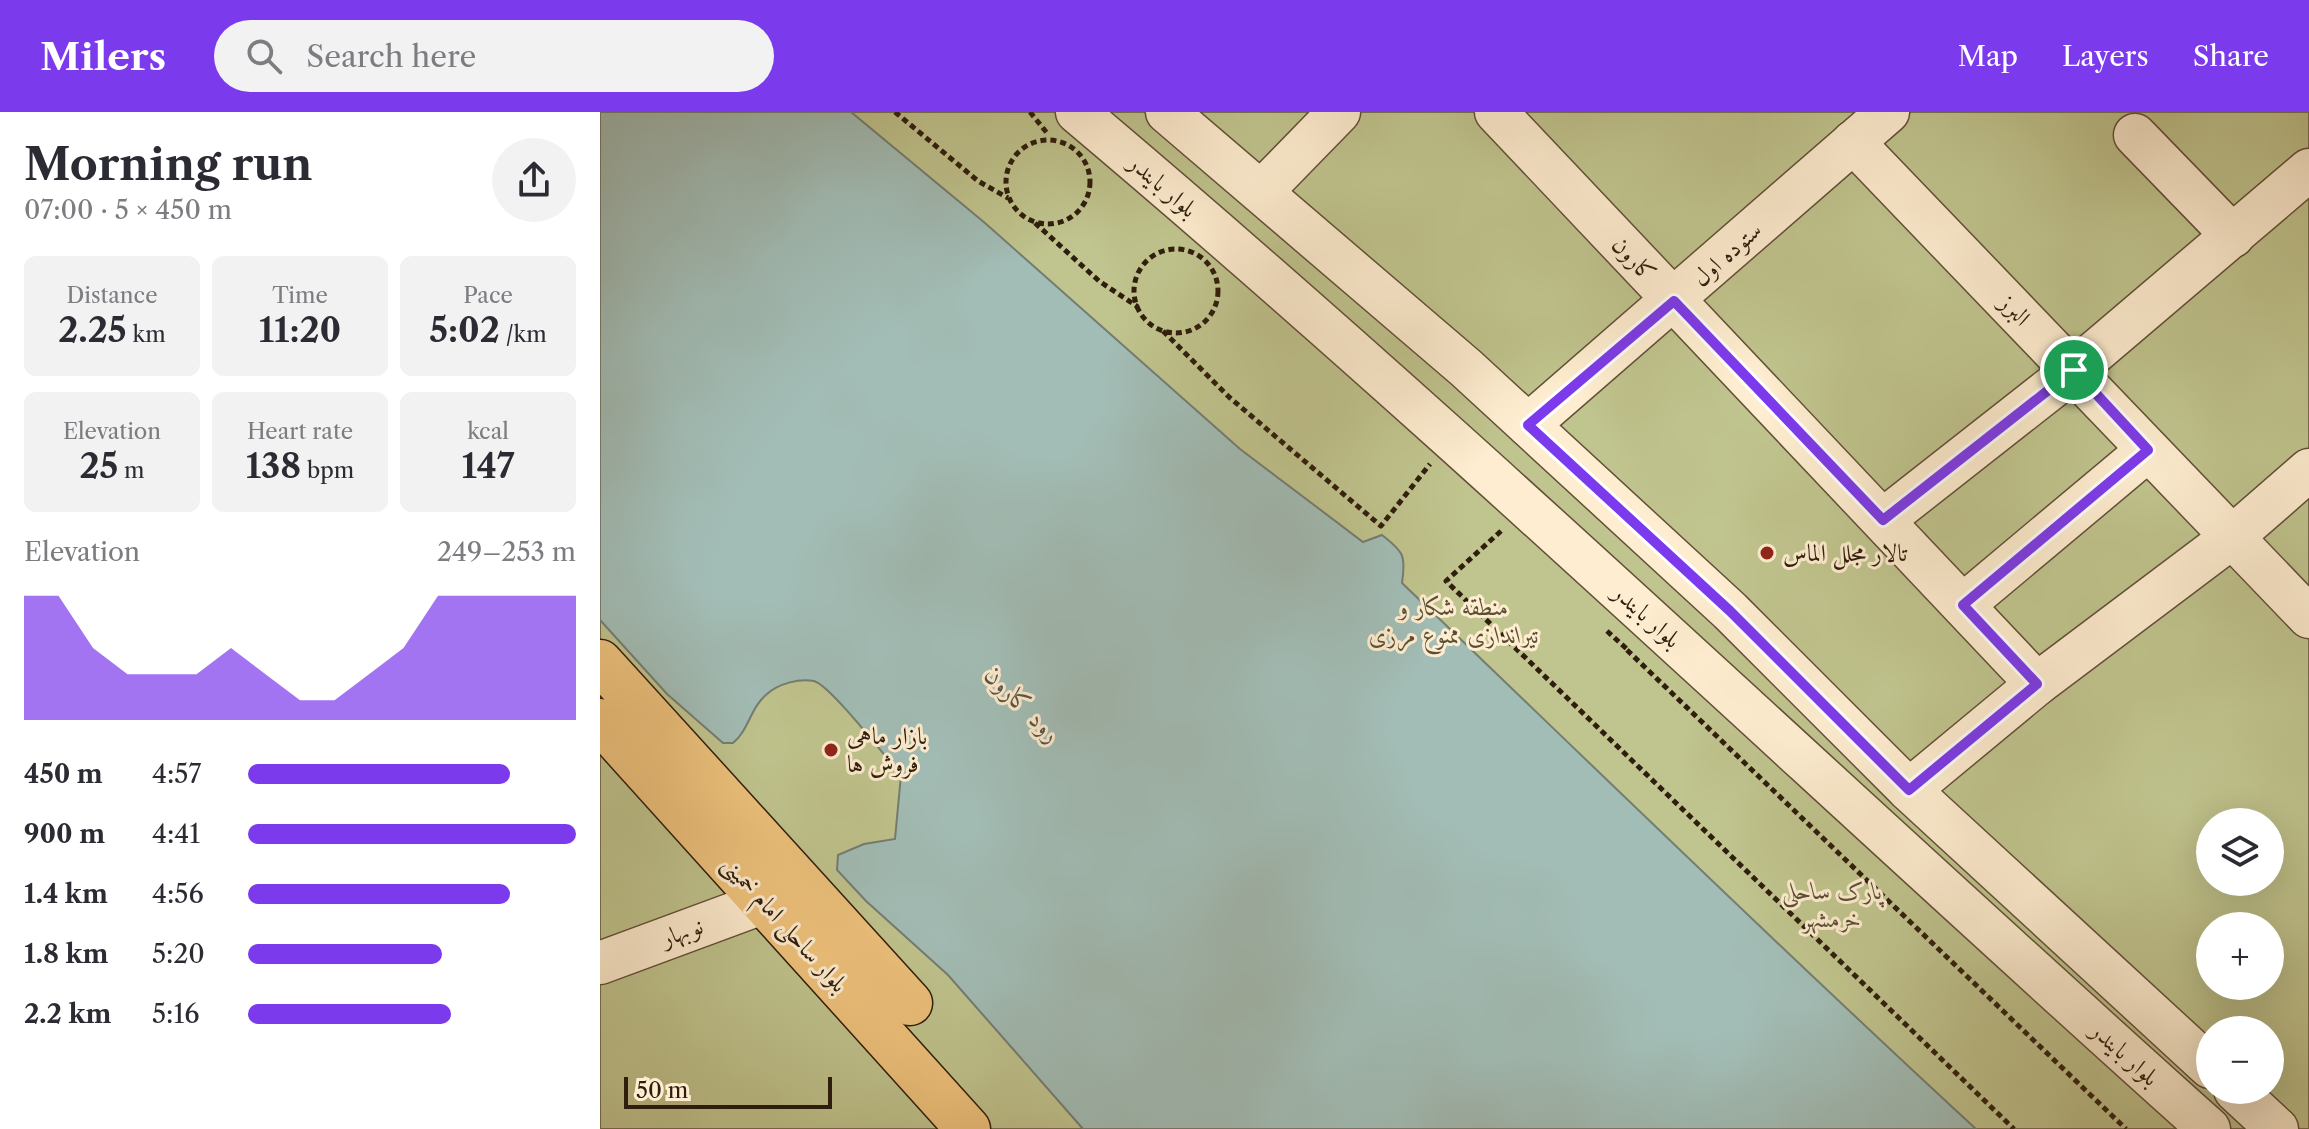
<!DOCTYPE html>
<html lang="en">
<head>
<meta charset="utf-8">
<style>
	:root { --surface:#fff; --page:#f2f2f3; --text:#2b2b33; --muted:#7c7c81; --accent:#7c3aed }
	body { margin:0; font-family:"Libre Caslon Text",Amiri,serif; background:var(--page); color:var(--text); height:100vh; display:flex; flex-direction:column; font-size:30px; white-space:nowrap }
	* { box-sizing:border-box; margin:0 }
	p { font-size:26px; color:var(--muted) }
	.icon { flex:none; width:44px; height:44px; fill:none; stroke:currentColor; stroke-width:2; stroke-linecap:round; stroke-linejoin:round }
	.map { position:relative; flex:1; overflow:hidden }
	.side { display:flex; flex-direction:column; background:var(--surface); width:600px }
	.side>* { flex:none }
	.tools { position:absolute; left:1596px; top:696px; display:grid; gap:16px }
	.tools a { display:grid; place-items:center; width:88px; height:88px; border-radius:50%; background:var(--surface); box-shadow:0 8px 32px #0002; font-size:40px }
	.scale { position:absolute; left:24px; bottom:20px; width:208px; box-sizing:border-box; padding-left:8px; border:4px solid #2f1d0d; border-top:0; font-size:22px; line-height:28px; white-space:nowrap; color:#2f1d0d; -webkit-text-stroke:6px #feedd0; paint-order:stroke }
	.pin { position:absolute; display:grid; place-items:center; width:68px; height:68px; color:#fff; margin:-34px; border:4px solid #fff; border-radius:50%; box-shadow:0 2px 8px #0007 }
	.round { display:grid; place-items:center; flex:none; width:84px; height:84px; border-radius:42px; background:var(--page) }
	.summary { display:flex; align-items:center; justify-content:space-between; height:136px; padding:0 24px }
	h1 { font-size:44px; font-weight:700; line-height:60px }
	.stats { display:grid; grid-template-columns:repeat(3,1fr); gap:12px; height:136px; padding:8px 24px }
	.stats div { display:grid; align-content:center; border-radius:12px; background:var(--page); text-align:center }
	.stats b { font-size:34px; font-weight:700 }
	.stats small { font-size:22px; font-weight:400 }
	.stats p { font-size:22px }
	.chart { height:224px; padding:16px 24px }
	.chart p { display:flex; justify-content:space-between }
	.chart svg { width:100%; height:144px; margin-top:8px; fill:var(--accent); opacity:.7 }
	ul { padding:0 24px; list-style:none; font-size:26px }
	li { display:grid; grid-template-columns:128px 96px 1fr; align-items:center; height:60px }
	li i { height:20px; border-radius:10px; background:var(--accent) }
	header { display:flex; align-items:center; gap:48px; box-sizing:border-box; height:112px; padding:0 40px; background:var(--accent); color:#fff }
	header strong { font-size:38px }
	nav { display:flex; gap:44px; margin-inline-start:auto; font-size:28px }
	.search { width:560px; height:72px; background:var(--page); display:flex; align-items:center; gap:20px; box-sizing:border-box; padding:0 28px; border-radius:44px; color:var(--muted); font-size:30px }
	main { display:flex; flex:1; min-height:0 }
	.map>svg:first-child { display:block }
	.green { fill:#c0c48e; stroke:#78704e; stroke-width:2; fill-rule:evenodd }
	.water { fill:#a2bdb6; stroke:#747d72; stroke-width:2 }
	.lines { fill:none; stroke-linecap:round; stroke-linejoin:round }
	.minor-casing { stroke:#624f38; stroke-width:45 }
	.major-casing { stroke:#2f1d0d; stroke-width:47 }
	.path { stroke:#2f1d0d; stroke-width:5; stroke-dasharray:6 4; stroke-linecap:butt }
	.minor { stroke:#feedd0; stroke-width:42 }
	.major { stroke:#eec27c; stroke-width:44 }
	.route-casing { stroke:#fff; stroke-width:16 }
	.route { stroke:#7c3aed; stroke-width:10 }
	.poi-dot { fill:#8f2418; stroke:#feedd0; stroke-width:3 }
	.labels { text-anchor:middle; stroke-width:6; stroke-linejoin:round; paint-order:stroke }
	.street-label { font-size:24px; fill:#2f1d0d; stroke:#feedd0 }
	.poi-label { font-size:24px; fill:#2f1d0d; stroke:#feedd0; text-anchor:start }
	.park-label { font-size:24px; font-style:italic; fill:#5a4f34; stroke:#feedd0 }
	.water-label { font-size:26px; font-style:italic; fill:#575548; stroke:#feedd0 }
</style>
</head>
<body>
<header>
<strong>Milers</strong>
<div class="search"><svg class="icon" aria-label="search" viewBox="0 0 24 24"><circle cx="10" cy="10" r="6"/><path d="M15 15l6 6"/></svg>Search here</div>
<nav><a>Map</a><a>Layers</a><a>Share</a></nav>
</header>
<main>
<section class="side">
<div class="summary"><div><h1>Morning run</h1><p>07:00 · 5 × 450 m</p></div><a class="round"><svg class="icon" aria-label="share" viewBox="0 0 24 24"><path d="M12 15V3M7 8l5-5 5 5M5 13v7h14v-7"/></svg></a></div>
<div class="stats">
<div><p>Distance</p><b>2.25<small> km</small></b></div>
<div><p>Time</p><b>11:20</b></div>
<div><p>Pace</p><b>5:02<small> /km</small></b></div>
</div>
<div class="stats">
<div><p>Elevation</p><b>25<small> m</small></b></div>
<div><p>Heart rate</p><b>138<small> bpm</small></b></div>
<div><p>kcal</p><b>147</b></div>
</div>
<div class="chart"><p><span>Elevation</span>249–253 m</p>
<svg viewBox="0 0 160 44" preserveAspectRatio="none"><path d="M0 44V6L10 6L20 22L30 30L40 30L50 30L60 22L70 30L80 38L90 38L100 30L110 22L120 6L130 6L140 6L150 6L160 6V44z"/></svg>
</div>
<ul>
<li><b>450 m</b>4:57<i style="width:80%"></i></li>
<li><b>900 m</b>4:41<i style="width:100%"></i></li>
<li><b>1.4 km</b>4:56<i style="width:80%"></i></li>
<li><b>1.8 km</b>5:20<i style="width:59%"></i></li>
<li><b>2.2 km</b>5:16<i style="width:62%"></i></li>
</ul>
</section>
<div class="map">
<svg width="1709" height="1017" viewBox="0 0 1709 1017">
	<rect width="100%" height="100%" fill="#fde4b7"/>
	<filter id="stains"><feTurbulence type="fractalNoise" baseFrequency=".0025" numOctaves="4"/><feColorMatrix values="0 0 0 0 .2 0 0 0 0 .09 0 0 0 0 .02 0 0 0 .5 -.17"/></filter>
	<radialGradient id="worn" r=".72"><stop offset=".6" stop-color="#630" stop-opacity="0"/><stop offset="1" stop-color="#630" stop-opacity=".3"/></radialGradient>
	<path class="green" d="M0,0H1709V1017H0ZM1610,710H1670V770H1610ZM1610,814H1670V874H1610ZM1610,918H1670V978H1610Z"/>
	<path class="water" d="M0,0H251L385,111L640,337L763,430L782,423C804,440 806,444 802,471C993,654 1182,838 1376,1017H483L348,863L266,789L237,758L238,743L264,732L295,727L301,663C287,647 230,573 214,569C199,566 178,572 167,582C150,596 149,618 133,631H123L67,582L0,508Z"/>
	<g class="lines">
		<g class="minor-casing">
			<g id="minor">
				<path d="M477,0C865,327 1231,679 1609,1017"/>
				<path d="M567,0L866,256L1130,499L1309,678L1610,955"/>
				<path d="M896,0L1437,572"/>
				<path d="M1535,23L1633,124"/>
				<path d="M1253,30L1709,505"/>
				<path d="M661,80L739,0"/>
				<path d="M928,313L1288,0"/>
				<path d="M1283,408L1474,258L1709,58"/>
				<path d="M1363,493L1548,338"/>
				<path d="M1309,678L1437,572L1631,426L1709,358"/>
				<path d="M0,851L165,790"/>
				<path d="M1635,978L1677,1017"/>
			</g>
		</g>
		<g class="major-casing">
			<g id="major">
				<path d="M0,550L310,891"/>
				<path d="M0,609L368,1017"/>
			</g>
		</g>
		<g class="path">
			<path d="M295,0L378,69L408,86"/>
			<path d="M430,0L447,21"/>
			<circle cx="448" cy="70" r="42"/>
			<path d="M435,111L499,169L538,195"/>
			<circle cx="576" cy="179" r="42"/>
			<path d="M563,219L629,285L781,414L830,352"/>
			<path d="M901,419L846,469L1414,1017"/>
			<path d="M1007,519L1029,539"/>
			<path d="M1027,538L1526,1017"/>
		</g>
		<use href="#minor" class="minor"/>
		<use href="#major" class="major"/>
	</g>
	<g class="lines">
		<g class="route-casing">
			<path id="route" d="M1074,189L1283,408L1474,258L1548,338L1363,493L1437,572L1309,678L1130,499L928,313Z"/>
		</g>
		<use href="#route" class="route"/>
	</g>
	<g class="poi-dot">
		<circle cx="1167" cy="441" r="8"/>
		<circle cx="231" cy="638" r="8"/>
	</g>
	<g class="labels">
		<g class="street-label">
			<text transform="translate(563 74) rotate(41)" y="8">بلوار بایندر</text>
			<text transform="translate(1127 142) rotate(-42)" y="8">ستوده اول</text>
			<text transform="translate(1034 147) rotate(47)" y="8">کارون</text>
			<text transform="translate(1415 198) rotate(46)" y="8">البرز</text>
			<text transform="translate(1047 504) rotate(42)" y="8">بلوار بایندر</text>
			<text transform="translate(185 812) rotate(48)" y="8">بلوار ساحلی امام خمینی</text>
			<text transform="translate(82 820) rotate(-20)" y="8">نوبهار</text>
			<text transform="translate(1525 942) rotate(42)" y="8">بلوار بایندر</text>
		</g>
		<g class="poi-label">
			<text x="1183" y="449">تالار مجلل الماس</text>
			<text x="247" y="632">بازار ماهی<tspan x="247" dy="28">فروش ها</tspan></text>
		</g>
		<g class="park-label">
			<text x="854" y="503">منطقه شکار و<tspan x="854" dy="28">تیراندازی ممنوع مرزی</tspan></text>
			<text x="1232" y="787">پارک ساحلی<tspan x="1232" dy="28">خرمشهر</tspan></text>
		</g>
		<g class="water-label">
			<text transform="translate(423 592) rotate(45)" y="9">رود کارون</text>
		</g>
	</g>
	<rect width="100%" height="100%" filter="url(#stains)"/>
	<rect width="100%" height="100%" fill="url(#worn)"/>
</svg>
<div class="tools">
<a><svg class="icon" aria-label="layers" viewBox="0 0 24 24"><path d="M12 4l9 5-9 5-9-5zM3 14l9 5 9-5"/></svg></a>
<a>+</a>
<a>−</a>
</div>
<div class="scale">50 m</div>
<div class="pin" style="left:1474px;top:258px;background:#1e9e55"><svg class="icon" aria-label="arrive" viewBox="0 0 24 24"><path d="M6 21V4h12l-3 4 3 4H6"/></svg></div>
</div>
</main>
</body>
</html>
